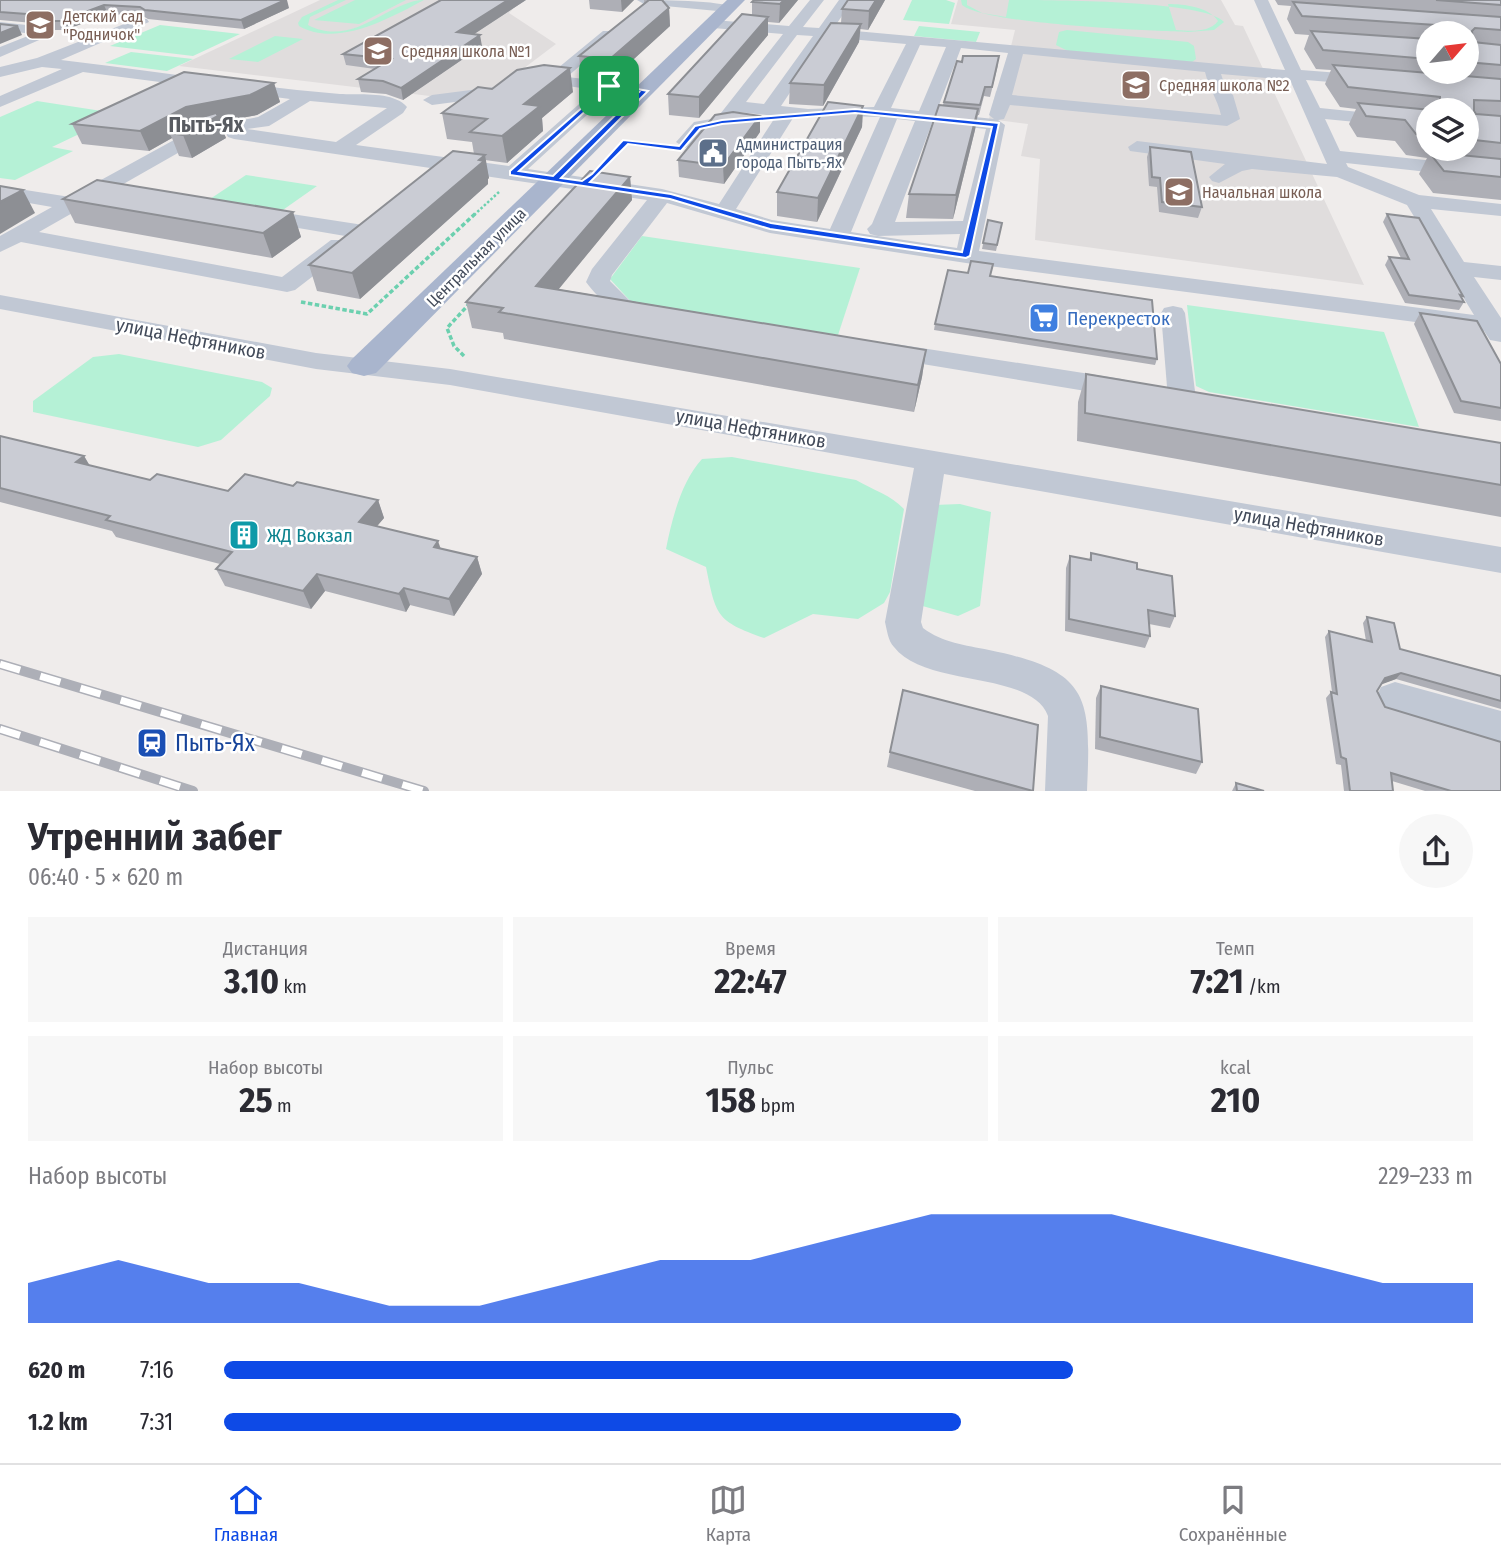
<!DOCTYPE html>
<html lang="ru">
<head>
<meta charset="utf-8">
<style>
	:root { --surface:#fff; --page:#f7f7f7; --text:#2b2b33; --muted:#7c7c81; --line:#e1e1e2; --accent:#0e4ae6 }
	body { margin:0; font-family:"Fira Sans Condensed",sans-serif; background:var(--page); color:var(--text); height:100vh; display:flex; flex-direction:column; font-size:26px; white-space:nowrap }
	* { box-sizing:border-box; margin:0 }
	p { font-size:23px; color:var(--muted) }
	.icon { flex:none; width:38px; height:38px; fill:none; stroke:currentColor; stroke-width:2; stroke-linecap:round; stroke-linejoin:round }
	.map { position:relative; height:791px; overflow:hidden }
	.drawer { display:flex; flex-direction:column; background:var(--surface); flex:1 }
	.drawer>* { flex:none }
	.needle { width:46px; rotate:62deg }
	.controls { position:absolute; left:1416px; top:21px; display:grid; gap:14px }
	.controls a { display:grid; place-items:center; width:63px; height:63px; border-radius:50%; background:var(--surface); box-shadow:0 4px 18px #0003; font-size:35px }
	.pin { position:absolute; display:grid; place-items:center; width:60px; height:60px; color:#fff; margin:-30px; border-radius:14px; box-shadow:0 4px 10px #0006 }
	.round { display:grid; place-items:center; flex:none; width:74px; height:74px; border-radius:37px; background:var(--page) }
	.headline { display:flex; align-items:center; justify-content:space-between; height:119px; padding:0 28px }
	h1 { font-size:38px; font-weight:700; line-height:52px }
	.metrics { display:grid; grid-template-columns:repeat(3,1fr); gap:10px; height:119px; padding:7px 28px }
	.metrics div { display:grid; align-content:center; border-radius:0px; background:var(--page); text-align:center }
	.metrics b { font-size:35px; font-weight:700 }
	.metrics small { font-size:19px; font-weight:400 }
	.metrics p { font-size:19px }
	.chart { height:196px; padding:14px 28px }
	.chart p { display:flex; justify-content:space-between }
	.chart svg { width:100%; height:126px; margin-top:7px; fill:var(--accent); opacity:.7 }
	ul { padding:0 28px; list-style:none; font-size:23px }
	li { display:grid; grid-template-columns:112px 84px 1fr; align-items:center; height:52px }
	li i { height:18px; border-radius:9px; background:var(--accent) }
	.menu { display:flex; justify-content:space-around; align-items:center; height:98px; border-top:2px solid var(--line); background:var(--surface); font-size:19px; color:var(--muted) }
	.menu a { display:grid; justify-items:center; gap:4px }
	.menu .selected { color:var(--accent) }
	.map>svg:first-child { display:block }
	.education { fill:#e0dddd }
	.green { fill:#b5f1d6; fill-rule:evenodd }
	.lines { fill:none; stroke-linecap:round; stroke-linejoin:round }
	.path-far1 { stroke:#6cd0af; stroke-width:2.5; stroke-dasharray:2.5 2; stroke-linecap:butt }
	.path { stroke:#6cd0af; stroke-width:3.5; stroke-dasharray:4.5 2.5; stroke-linecap:butt }
	.minor { fill:#c1c8d4; fill-rule:evenodd }
	.major { fill:#a9b5cd; fill-rule:evenodd }
	.rail-casing { stroke:#adafb7; stroke-width:10 }
	.rail { stroke:#fff; stroke-width:7; stroke-dasharray:21; stroke-linecap:butt }
	.wall { fill:#aeafb6; fill-rule:evenodd }
	.shaded-wall { fill:#8d8f94 }
	.building { fill:#caccd4; stroke:#8d8f94; stroke-width:2 }
	.route { fill:#0e4ae6; stroke:#fff; stroke-width:2; fill-rule:evenodd }
	.labels { text-anchor:middle; stroke-width:5; stroke-linejoin:round; paint-order:stroke }
	.far-education-label { font-size:16px; fill:#785e54; stroke:#fff; text-anchor:start }
	.far-service-label { font-size:16px; fill:#4e5e75; stroke:#fff; text-anchor:start }
	.far-street-label { font-size:16px; fill:#434b5a; stroke:#fff }
	.shop-label { font-size:19px; fill:#366cbe; stroke:#fff; text-anchor:start }
	.street-label { font-size:19px; fill:#434b5a; stroke:#fff }
	.culture-label { font-size:19px; fill:#0d838f; stroke:#fff; text-anchor:start }
	.far-district-label { font-size:21px; font-weight:bold; fill:#585b61; stroke:#fff }
	.near-transit-label { font-size:23px; fill:#164399; stroke:#fff; text-anchor:start }
</style>
</head>
<body>
<div class="map">
<svg width="1501" height="791" viewBox="0 0 1501 791">
	<rect width="100%" height="100%" fill="#efeceb"/>
	<g class="education">
		<path d="M320,0H455L457,4L513,9L509,13L556,44L499,87L430,96L179,66Z"/>
		<path d="M958,0H1221L1235,25L1243,26L1364,285L1035,240L1040,159L1021,156L1028,124L989,119L996,91H1000L1015,30L951,24Z"/>
	</g>
	<g class="green">
		<path d="M338,0H346L310,17L308,25C354,49 389,0 424,0C390,18 337,48 299,26L298,23L302,17Z"/>
		<path d="M355,0H406L359,24L314,20Z"/>
		<path d="M912,0H946L955,3L949,24L903,20Z"/>
		<path d="M961,0H967V5L982,13L1006,17L1009,0C1048,0 1205,0 1224,22L1214,30L1188,32C1149,31 985,24 962,5ZM1168,4C1184,4 1209,7 1218,21C1209,33 1190,31 1176,30Z"/>
		<path d="M160,25L240,34L193,56L110,46Z"/>
		<path d="M919,26L980,32L976,42L914,36Z"/>
		<path d="M1067,30L1188,42L1194,46L1196,59L1192,62L1068,51L1056,45L1059,32Z"/>
		<path d="M275,36L303,39L258,62L229,59Z"/>
		<path d="M131,52L193,59L167,71L105,63Z"/>
		<path d="M37,101L121,114L52,147L73,151L15,180L0,178V117Z"/>
		<path d="M246,175L317,186L280,212L207,201Z"/>
		<path d="M642,236L860,268L838,335L633,304L610,279Z"/>
		<path d="M1187,305L1384,332L1419,427L1209,392L1196,386Z"/>
		<path d="M119,354L262,382L272,388L270,396L221,440L198,447L33,412V401L93,357Z"/>
		<path d="M732,457L856,480C873,490 891,495 904,509L890,592L884,603L858,619L813,614L764,638C716,621 716,616 706,567L666,549C672,519 681,482 702,459Z"/>
		<path d="M960,504L991,512L980,606L958,616L919,605L934,505Z"/>
	</g>
	<g class="lines">
		<g class="path-far1">
			<path d="M626,142L663,146"/>
			<path d="M474,215L499,192"/>
		</g>
		<g class="path">
			<path d="M301,302L367,314L476,213"/>
			<path d="M464,356L454,346L447,328L471,302"/>
		</g>
		<g class="minor">
			<path d="M637,0C657,0 721,0 735,8L728,12L644,4Z"/>
			<path d="M810,0H824L803,27L819,28L839,0H853L833,29L1285,70L1254,0H1268L1301,70L1366,75L1374,80L1366,85L1306,80L1320,108L1428,119V129L1325,119L1340,151L1501,168V180L1346,163L1348,167L1419,195L1501,204V216L1431,209L1464,262L1501,266V280L1474,277L1501,318V342L1490,340L1484,331L966,263L770,233L667,203L612,275L610,281L629,300L658,308L661,313L658,318C629,325 602,304 586,282L592,269L647,200L234,139L228,137L225,132L206,137L39,232L282,277L331,240H347L350,245L347,250L295,290L287,292L21,242L0,252V236L52,207L0,198V186L70,197L194,129L258,117L290,99L83,72L0,107V96L62,69L42,67L0,77V67L37,58L137,19H147L149,22L61,60C154,71 247,86 340,94C359,95 394,91 407,107L403,113L356,145L509,166L595,90L547,83L545,80L547,77L603,31H613L615,34L613,37L567,77L645,86L653,91L645,96L612,92L528,169L662,189L719,204L776,116L738,112L735,116L746,115L755,120C744,132 721,124 706,131C698,135 696,145 685,148L676,142L694,122L717,118L783,34L713,28L706,24L713,20L789,26ZM797,35L813,36L764,104L746,102ZM827,37L906,44L874,107L808,109L781,106ZM920,45L946,47L919,111L891,108ZM961,48L1008,53L989,115L994,119L936,113ZM1023,54L1205,72C1209,89 1217,98 1221,115L1012,95ZM1221,74L1290,80L1327,164L1137,141L1128,147L1130,151L1225,164L1209,177L1212,181L1219,183L1242,171L1252,169L1337,177L1407,205L1474,315L979,251L1005,125L998,120L1004,119L1010,105L1227,126L1240,119L1233,95L1226,89ZM310,101L386,108H387L336,142L247,129L269,126ZM847,116L880,117L830,229L772,220L736,209L793,118ZM897,119L915,121L872,224L867,229L870,234L878,236L960,234L957,248L851,232ZM932,123L986,129L963,221L895,222Z"/>
			<path d="M0,22L44,27L49,28L53,34L0,57V47L33,34L0,30Z"/>
			<path d="M502,86L510,91L508,95L432,105L423,100L432,95Z"/>
			<path d="M259,209L357,224L365,226L368,231L365,236L357,238L251,220L248,215L251,210Z"/>
			<path d="M0,295L316,353L450,369L1501,547V573L944,474L921,622L923,628C943,643 965,645 989,650C1091,671 1091,697 1087,791H1045L1048,716C1031,670 925,688 894,647C888,641 887,630 885,622L914,468L450,385L316,369L0,309Z"/>
			<path d="M1173,306L1182,308L1185,313L1196,399L1192,405L1182,408L1172,405L1168,399L1161,313L1164,308Z"/>
			<path d="M889,343L1122,379L1132,382L1136,388L1132,394L1122,397L880,357L876,351L880,345Z"/>
			<path d="M1395,682L1501,711V747L1381,711L1375,699L1381,687Z"/>
		</g>
		<path class="major" d="M727,0H745L376,373L364,376L352,373L347,366L352,359Z"/>
		<g class="rail-casing">
			<g id="rail">
				<path d="M0,664L424,791"/>
				<path d="M0,729L193,791"/>
			</g>
		</g>
		<use href="#rail" class="rail"/>
	</g>
	<g class="wall">
		<path d="M0,0L289,8L244,29L148,19L143,16L108,14L65,30H54L44,24L0,20Z"/>
		<path d="M526,0L474,34L482,46L403,100L386,94L361,92L358,79L375,69L346,65L343,54Z"/>
		<path d="M589,0H634L622,12L590,9Z"/>
		<path d="M644,0H663L669,8L670,26L612,79L581,76L579,56L644,4Z"/>
		<path d="M754,0H798L779,23L768,22V35L699,118L669,115L668,94L752,15V2Z"/>
		<path d="M848,0H885L868,30L860,29L859,42L823,106L789,104L790,83L841,23L842,9Z"/>
		<path d="M1275,0H1501V200L1433,193L1419,174L1427,158L1406,155L1395,141L1357,137L1349,124L1356,109L1340,107L1325,84L1331,70L1316,69L1304,49L1309,35L1295,34L1287,19L1291,6L1278,5ZM1428,33H1466V72H1428ZM1428,110H1466V149H1428Z"/>
		<path d="M998,65L990,97L984,96L979,115H978L975,130L953,219L906,218L909,194L944,102Z"/>
		<path d="M274,83L280,102L257,115L219,122L226,138L192,158L179,156L172,138L149,151L82,144L72,124Z"/>
		<path d="M492,89L573,92L542,118L543,131L507,163L485,160L489,178L488,179V184L360,299L317,291L309,265L474,154L472,142L447,139L442,113Z"/>
		<path d="M863,106L862,127L817,222L777,216V192Z"/>
		<path d="M760,132L724,184L679,177L678,160Z"/>
		<path d="M1150,147L1202,207L1198,218L1159,212L1157,187L1149,186L1147,157Z"/>
		<path d="M630,177L632,200L558,289L926,350L922,377L914,412L504,339L503,333L472,328L466,302Z"/>
		<path d="M63,199L293,212L301,237L272,258L75,223Z"/>
		<path d="M1387,214L1463,296L1461,298L1464,302L1459,310L1405,303L1385,265L1389,257L1401,258L1383,222Z"/>
		<path d="M988,220L1002,223L996,251L982,249Z"/>
		<path d="M990,276L1157,359L1155,365L934,330L935,324Z"/>
		<path d="M1420,313L1501,364V421L1454,413L1414,324Z"/>
		<path d="M1086,374L1501,443V517L1077,441L1078,402Z"/>
		<path d="M0,436L84,456L90,466L150,480L228,491L293,486L378,500L384,518L377,526L441,549L477,557L482,574L454,616L410,605L406,612L325,591L311,609L225,586L216,569L220,564L116,537L112,531L0,502Z"/>
		<path d="M1091,553L1137,569L1175,616L1170,628L1149,624L1150,636L1145,648L1065,631L1066,568L1070,556L1089,560Z"/>
		<path d="M1367,617L1400,649L1501,676V709L1396,679L1381,684L1377,691L1385,707L1501,791H1425L1392,781L1393,791H1344L1341,765L1336,764L1326,698L1331,692H1332L1325,637L1329,631L1366,641L1363,623Z"/>
		<path d="M1101,686L1202,762L1196,774L1095,749L1096,698Z"/>
		<path d="M890,752L1033,791H975L887,767Z"/>
		<path d="M1236,783L1264,791H1232Z"/>
	</g>
	<g class="shaded-wall">
		<path d="M285,0H287L289,8L244,29L241,20Z"/>
		<path d="M508,0H526L459,44L457,32Z"/>
		<path d="M621,0H634L622,12Z"/>
		<path d="M784,0H798L779,23L780,4Z"/>
		<path d="M876,0H885L868,30L869,11Z"/>
		<path d="M104,5L108,14L65,30L61,21Z"/>
		<path d="M669,8L670,26L612,79L610,59Z"/>
		<path d="M768,17V35L699,118V97Z"/>
		<path d="M861,24L859,42L823,106L824,85Z"/>
		<path d="M18,26L22,35L0,44V33Z"/>
		<path d="M480,35L482,46L403,100L401,88Z"/>
		<path d="M570,68L573,92L542,118L543,131L507,163L502,136L524,104Z"/>
		<path d="M274,83L280,102L257,115L219,122L226,138L192,158L183,135L169,133L172,138L149,151L140,131L186,107Z"/>
		<path d="M863,106L862,127L817,222L818,198Z"/>
		<path d="M978,109L975,130L953,219L956,195Z"/>
		<path d="M760,116V132L724,184L723,166Z"/>
		<path d="M485,155L489,178L488,179V184L360,299L352,273Z"/>
		<path d="M630,177L632,200L540,312L536,286Z"/>
		<path d="M23,190L35,213L0,234V202Z"/>
		<path d="M293,212L301,237L272,258L263,233Z"/>
		<path d="M926,350L922,377L914,412L918,385Z"/>
		<path d="M84,456L94,473L76,462Z"/>
		<path d="M378,500L384,518L366,539L359,522Z"/>
		<path d="M438,541L444,558L434,547Z"/>
		<path d="M477,557L482,574L454,616L449,599Z"/>
		<path d="M317,574L325,591L311,609L303,591Z"/>
		<path d="M404,588L410,605L406,612L399,594Z"/>
		<path d="M1401,673L1396,679L1380,685L1385,678Z"/>
	</g>
	<g class="building">
		<path d="M0,0H285L241,20L145,10L140,7L104,5L61,21H49L40,15L0,12Z"/>
		<path d="M441,0H508L457,32L480,35L401,88L383,81L358,79L391,59L343,54Z"/>
		<path d="M649,0H662L669,8L610,59L579,56Z"/>
		<path d="M754,0H784L780,4L752,2Z"/>
		<path d="M848,0H876L869,11L842,9Z"/>
		<path d="M1436,0H1501V5Z"/>
		<path d="M1293,2L1501,17V30L1475,28L1472,31L1473,42L1501,45V65L1466,62V33H1439V28L1436,25L1302,16Z"/>
		<path d="M742,14L768,17L699,97L668,94Z"/>
		<path d="M831,23L861,24L824,85L790,83Z"/>
		<path d="M0,24L18,26L0,33Z"/>
		<path d="M1311,31L1428,39V59L1323,50Z"/>
		<path d="M963,56H999L992,87H985L980,105L944,102L957,61L962,62Z"/>
		<path d="M544,65L570,68L524,104L540,106L502,136L470,132L487,119L442,113L478,87L492,89L517,70Z"/>
		<path d="M1333,65L1501,79V101L1474,100V111L1476,114L1501,116V143L1466,139V110H1438L1440,108V97L1348,87Z"/>
		<path d="M184,72L274,83L250,95L186,107L140,131L72,124Z"/>
		<path d="M828,102L863,106L818,198L777,192Z"/>
		<path d="M1358,103L1431,110H1428V135L1416,134L1405,120L1366,116Z"/>
		<path d="M939,105L978,109L956,195L909,194Z"/>
		<path d="M733,112L760,116L723,166L678,160L715,115Z"/>
		<path d="M216,113L218,116L183,135L169,133L199,118Z"/>
		<path d="M1150,147L1191,152L1202,207L1162,202L1160,178L1152,177Z"/>
		<path d="M453,151L485,155L479,160L484,161L352,273L309,265Z"/>
		<path d="M1429,152L1501,159V177L1444,171Z"/>
		<path d="M590,171L630,177L536,286L926,350L918,385L499,312L503,308L466,302Z"/>
		<path d="M97,180L293,212L263,233L63,199Z"/>
		<path d="M0,186L23,190L0,202Z"/>
		<path d="M1387,214L1419,218L1463,296L1460,295L1464,302L1409,295L1389,257L1409,259Z"/>
		<path d="M988,220L1002,223L997,245L983,243Z"/>
		<path d="M971,261L993,264L990,276L1152,300L1157,359L935,324L948,270L968,273Z"/>
		<path d="M1420,313L1477,321L1501,364V408L1461,401Z"/>
		<path d="M1086,374L1501,443V485L1085,413Z"/>
		<path d="M0,436L84,456L76,462L150,480L157,474L228,491L245,474L293,486L297,482L378,500L359,522L438,541L434,547L477,557L449,599L404,588L399,594L317,574L303,591L216,569L232,552L106,520L110,516L0,488Z"/>
		<path d="M1091,553L1137,563V569L1172,576L1175,616L1148,610L1150,636L1069,619L1070,556L1091,560Z"/>
		<path d="M1367,617L1394,623L1400,649L1501,676V701L1401,673L1385,678L1377,691L1385,707L1501,742V791H1451L1391,773L1393,791H1350L1346,759L1341,757L1331,692L1337,694L1329,631L1372,642Z"/>
		<path d="M1101,686L1198,709L1202,762L1100,737Z"/>
		<path d="M903,690L1038,725L1033,791L890,752Z"/>
		<path d="M1236,783L1264,791H1237Z"/>
	</g>
	<path class="route" d="M609,84L648,91L561,178L582,181L592,174L623,140L679,146L695,126L722,120L855,109L999,123L970,256L966,258L770,229L670,199L510,175V171ZM610,89L639,92L553,176L519,171ZM855,113L992,127L962,252L771,223L671,194L590,182L628,144L681,151L700,129L722,124Z"/>
	<defs>
		<g id="school-square" transform="scale(1.575)"><rect x="-9" y="-9" width="18" height="18" rx="4" fill="#8d6e63" stroke="#fff"/><path d="M0-5L7-2L0 1L-7-2ZM-4 1L0 2.5L4 1V4Q0 6-4 4Z" fill="#fff"/></g>
		<g id="civic-square" transform="scale(1.575)"><rect x="-9" y="-9" width="18" height="18" rx="4" fill="#5c6f8a" stroke="#fff"/><path d="M-.6-6.5H3V-4.5H.6V-3L4-1V1h2V6H-6V1h2V-1L-.6-3ZM-1.2 2.5V6h2.4V2.5Z" fill="#fff"/></g>
		<g id="supermarket-square" transform="scale(1.575)"><rect x="-9" y="-9" width="18" height="18" rx="4" fill="#3f7fe0" stroke="#fff"/><path d="M-6-5.5h2.5l.6 2H6L4.5 2H-2.5L-4.4-4H-6ZM-1.5 3.2a1.3 1.3 0 1 0 .1 0ZM3 3.2a1.3 1.3 0 1 0 .1 0Z" fill="#fff"/></g>
		<g id="building-square" transform="scale(1.575)"><rect x="-9" y="-9" width="18" height="18" rx="4" fill="#0f9aa8" stroke="#fff"/><path d="M-4-6H4V6H1V3H-1V6H-4ZM-2.5-4.3h1.7v1.8h-1.7ZM.8-4.3h1.7v1.8H.8ZM-2.5-1h1.7V.8h-1.7ZM.8-1h1.7V.8H.8Z" fill="#fff"/></g>
		<g id="station-square" transform="scale(1.575)"><rect x="-9" y="-9" width="18" height="18" rx="4" fill="#1a4fb4" stroke="#fff"/><path d="M-3-6H3Q5-6 5-4V2Q5 4 3 4L4.5 6H3L1.5 4h-3L-3 6H-4.5L-3 4Q-5 4-5 2V-4Q-5-6-3-6ZM-3.5-4v3h7v-3ZM-3.5 1v1.5H-2V1ZM2 1v1.5H3.5V1Z" fill="#fff"/></g>
	</defs>
	<g fill-rule="evenodd">
		<use href="#school-square" x="40" y="25"/>
		<use href="#school-square" x="378" y="51"/>
		<use href="#school-square" x="1136" y="85"/>
		<use href="#civic-square" x="713" y="153"/>
		<use href="#school-square" x="1179" y="192"/>
		<use href="#supermarket-square" x="1044" y="318"/>
		<use href="#building-square" x="244" y="535"/>
		<use href="#station-square" x="152" y="743"/>
	</g>
	<g class="labels">
		<g class="far-education-label">
			<text x="63" y="22">Детский сад<tspan x="63" dy="18">"Родничок"</tspan></text>
			<text x="401" y="57">Средняя школа №1</text>
			<text x="1159" y="91">Средняя школа №2</text>
			<text x="1202" y="198">Начальная школа</text>
		</g>
		<g class="far-service-label">
			<text x="736" y="150">Администрация<tspan x="736" dy="18">города Пыть-Ях</tspan></text>
		</g>
		<g class="far-street-label">
			<text transform="translate(476 257) rotate(-45)" y="6">Центральная улица</text>
		</g>
		<g class="shop-label">
			<text x="1067" y="325">Перекресток</text>
		</g>
		<g class="street-label">
			<text transform="translate(191 338) rotate(11)" y="7">улица Нефтяников</text>
			<text transform="translate(751 428) rotate(10)" y="7">улица Нефтяников</text>
			<text transform="translate(1309 526) rotate(10)" y="7">улица Нефтяников</text>
		</g>
		<g class="culture-label">
			<text x="267" y="542">ЖД Вокзал</text>
		</g>
		<g class="far-district-label">
			<text x="206" y="132">Пыть-Ях</text>
		</g>
		<g class="near-transit-label">
			<text x="175" y="751">Пыть-Ях</text>
		</g>
	</g>
</svg>
<div class="controls">
<a><svg class="needle" viewBox="-14 -14 28 28"><path d="M0-13l5 13h-10z" fill="#e53935"/><path d="M0 13l5-13h-10z" fill="#7c7c81"/></svg></a>
<a><svg class="icon" aria-label="layers" viewBox="0 0 24 24"><path d="M12 4l9 5-9 5-9-5zM3 14l9 5 9-5"/></svg></a>
</div>
<div class="pin" style="left:609px;top:86px;background:#1e9e55"><svg class="icon" aria-label="arrive" viewBox="0 0 24 24"><path d="M6 21V4h12l-3 4 3 4H6"/></svg></div>
</div>
<section class="drawer">
<div class="headline"><div><h1>Утренний забег</h1><p>06:40 · 5 × 620 m</p></div><a class="round"><svg class="icon" aria-label="share" viewBox="0 0 24 24"><path d="M12 15V3M7 8l5-5 5 5M5 13v7h14v-7"/></svg></a></div>
<div class="metrics">
<div><p>Дистанция</p><b>3.10<small> km</small></b></div>
<div><p>Время</p><b>22:47</b></div>
<div><p>Темп</p><b>7:21<small> /km</small></b></div>
</div>
<div class="metrics">
<div><p>Набор высоты</p><b>25<small> m</small></b></div>
<div><p>Пульс</p><b>158<small> bpm</small></b></div>
<div><p>kcal</p><b>210</b></div>
</div>
<div class="chart"><p><span>Набор высоты</span>229–233 m</p>
<svg viewBox="0 0 160 44" preserveAspectRatio="none"><path d="M0 44V30L10 22L20 30L30 30L40 38L50 38L60 30L70 22L80 22L90 14L100 6L110 6L120 6L130 14L140 22L150 30L160 30V44z"/></svg>
</div>
<ul>
<li><b>620 m</b>7:16<i style="width:68%"></i></li>
<li><b>1.2 km</b>7:31<i style="width:59%"></i></li>
</ul>
</section>
<nav class="menu">
<a class="selected"><svg class="icon" aria-label="home" viewBox="0 0 24 24"><path d="M3 11l9-7 9 7M6 9v11h12V9"/></svg>Главная</a>
<a><svg class="icon" aria-label="map" viewBox="0 0 24 24"><path d="M3 6l6-2 6 2 6-2v14l-6 2-6-2-6 2zM9 4v14M15 6v14"/></svg>Карта</a>
<a><svg class="icon" aria-label="saved" viewBox="0 0 24 24"><path d="M7 4h10v16l-5-4-5 4z"/></svg>Сохранённые</a>
</nav>
</body>
</html>
